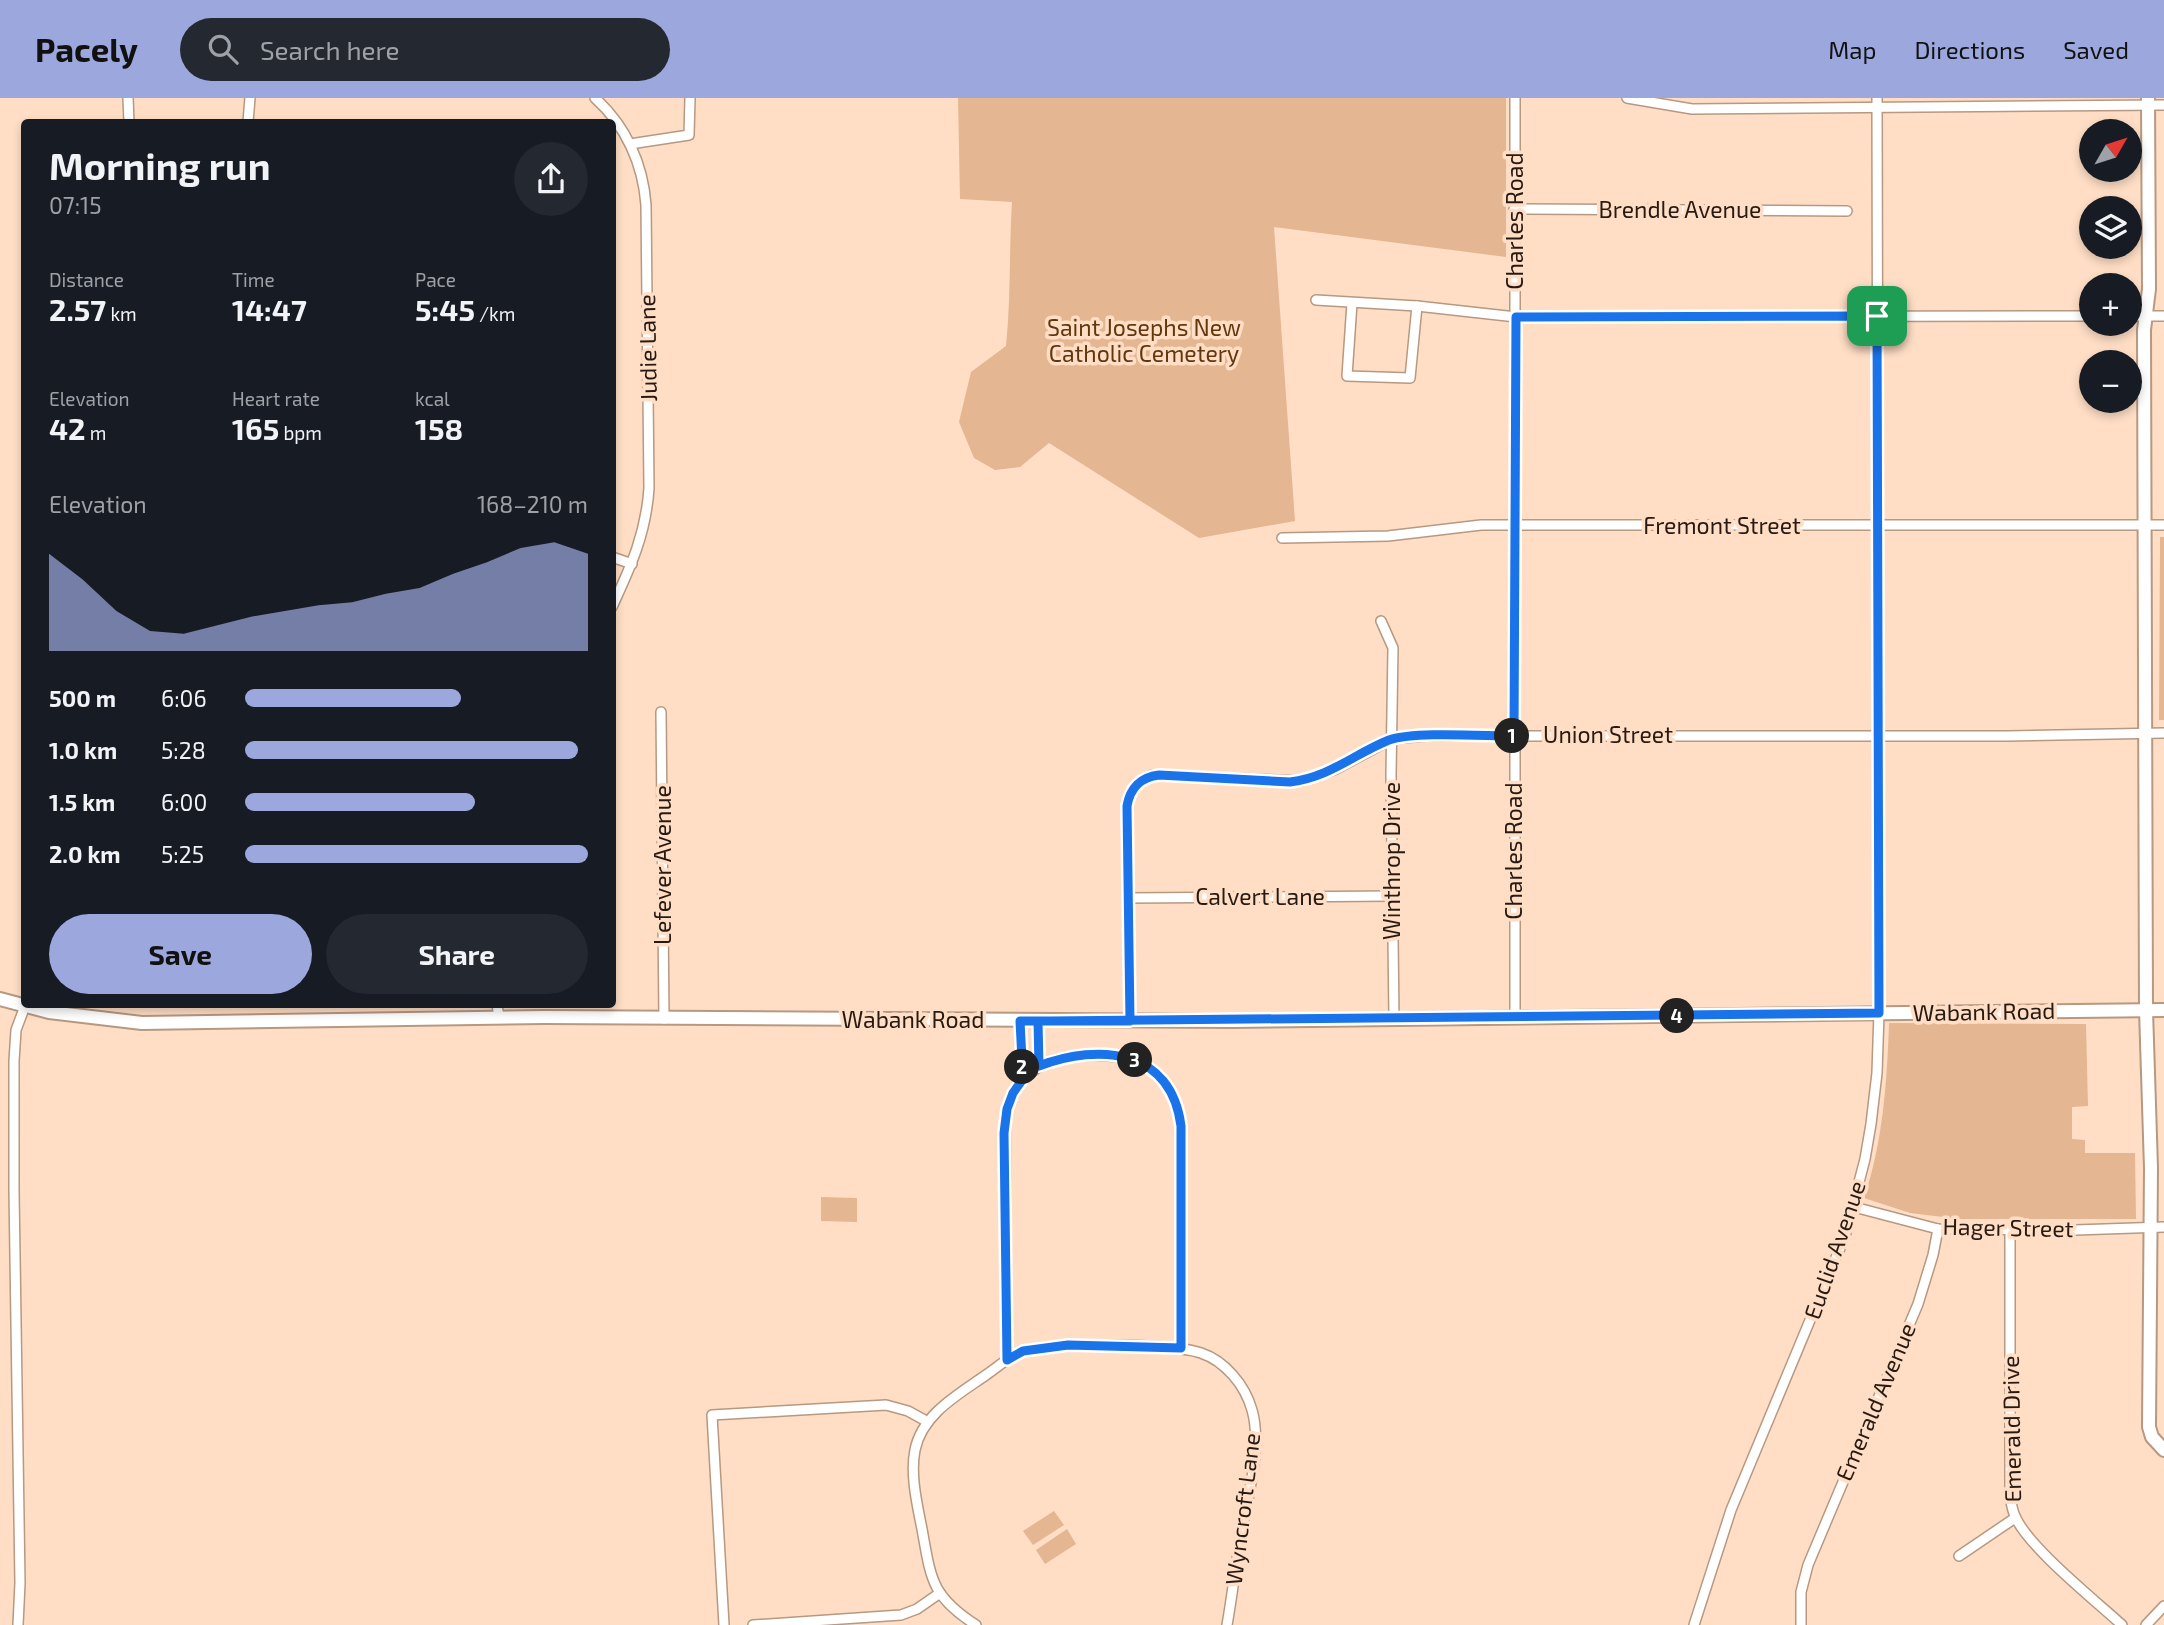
<!DOCTYPE html>
<html lang="en">
<head>
<meta charset="utf-8">
<style>
	:root { --surface:#171b24; --page:#242831; --text:#f1f3f6; --muted:#9ea1a6; --accent:#9ca8dd }
	body { margin:0; font-family:"Exo 2",sans-serif; background:var(--page); color:var(--text); height:100vh; display:flex; flex-direction:column; font-size:26px; white-space:nowrap }
	* { box-sizing:border-box; margin:0 }
	p { font-size:23px; color:var(--muted) }
	.icon { flex:none; width:38px; height:38px; fill:none; stroke:currentColor; stroke-width:2; stroke-linecap:round; stroke-linejoin:round }
	.map { position:relative; flex:1; overflow:hidden }
	.drawer { position:absolute; left:21px; top:21px; width:595px; height:889px; display:flex; flex-direction:column; background:var(--surface); border-radius:7px; box-shadow:0 4px 10px #0003 }
	.drawer>* { flex:none }
	.needle { width:46px; rotate:51deg }
	.fabs { position:absolute; left:2079px; top:21px; display:grid; gap:14px }
	.fabs a { display:grid; place-items:center; width:63px; height:63px; border-radius:50%; background:var(--surface); box-shadow:0 4px 10px #0003; font-size:35px }
	.pin { position:absolute; display:grid; place-items:center; width:60px; height:60px; color:#fff; margin:-30px; border-radius:14px; box-shadow:0 4px 10px #0006 }
	.km { position:absolute; width:35px; height:35px; margin:-18px; border-radius:50%; background:#222; color:#fff; font-size:19px; line-height:35px; text-align:center }
	.round { display:grid; place-items:center; flex:none; width:74px; height:74px; border-radius:37px; background:var(--page) }
	.head { display:flex; align-items:center; justify-content:space-between; height:119px; padding:0 28px }
	h1 { font-size:38px; font-weight:700; line-height:52px }
	.figures { display:grid; grid-template-columns:repeat(3,1fr); gap:10px; height:119px; padding:7px 28px }
	.figures div { display:grid; align-content:center }
	.figures b { font-size:30px; font-weight:700 }
	.figures small { font-size:19px; font-weight:400 }
	.figures p { font-size:19px }
	.chart { height:196px; padding:14px 28px }
	.chart p { display:flex; justify-content:space-between }
	.chart svg { width:100%; height:126px; margin-top:7px; fill:var(--accent); opacity:.7 }
	.button { display:flex; gap:14px; margin-top:auto; padding:14px 28px }
	.button a { flex:1; height:80px; border-radius:42px; background:var(--accent); color:#111; font-size:28px; font-weight:700; line-height:80px; text-align:center }
	.button a+a { background:var(--page); color:var(--text) }
	ul { padding:0 28px; list-style:none; font-size:23px }
	li { display:grid; grid-template-columns:112px 84px 1fr; align-items:center; height:52px }
	li i { height:18px; border-radius:9px; background:var(--accent) }
	header { display:flex; align-items:center; gap:42px; box-sizing:border-box; height:98px; padding:0 35px; background:var(--accent); color:#111 }
	header strong { font-size:33px }
	nav { display:flex; gap:38px; margin-inline-start:auto; font-size:24px }
	.search { width:490px; height:63px; background:var(--page); display:flex; align-items:center; gap:18px; box-sizing:border-box; padding:0 24px; border-radius:38px; color:var(--muted); font-size:26px }
	.map>svg:first-child { display:block }
	.green { fill:#e4b692 }
	.lines { fill:none; stroke-linecap:round; stroke-linejoin:round }
	.street-casing { stroke:#b79881; stroke-width:12 }
	.secondary-casing { stroke:#b79881; stroke-width:16 }
	.street { stroke:#fff; stroke-width:9 }
	.secondary { stroke:#fff; stroke-width:12 }
	.route-casing { stroke:#fff; stroke-width:14 }
	.route { stroke:#1a73e8; stroke-width:9 }
	.labels { text-anchor:middle; stroke-width:7; stroke-linejoin:round; paint-order:stroke }
	.street-label { font-size:23px; fill:#261b12; stroke:#ffdec5 }
	.park-label { font-size:23px; fill:#63370e; stroke:#ffdec5 }
</style>
</head>
<body>
<header>
<strong>Pacely</strong>
<div class="search"><svg class="icon" aria-label="search" viewBox="0 0 24 24"><circle cx="10" cy="10" r="6"/><path d="M15 15l6 6"/></svg>Search here</div>
<nav><a>Map</a><a>Directions</a><a>Saved</a></nav>
</header>
<div class="map">
<svg width="2164" height="1527" viewBox="0 0 2164 1527">
	<rect width="100%" height="100%" fill="#ffdec5"/>
	<g class="green">
		<path d="M958,0H1506V159L1274,129L1295,423L1199,440L1049,345L1020,369L995,372L974,360L959,324L971,274L1006,248C1011,200 1009,152 1012,104L960,101Z"/>
		<path d="M2160,439H2164V622H2159Z"/>
		<path d="M1889,925L2086,926L2088,1008L2072,1009V1041L2085,1042V1055H2135L2136,1121H1959L1910,1115L1864,1100C1883,1044 1887,984 1889,925Z"/>
		<path d="M821,1099L857,1100V1124L821,1123Z"/>
		<path d="M1054,1413L1064,1427L1033,1447L1023,1433Z"/>
		<path d="M1067,1431L1076,1446L1045,1466L1036,1452Z"/>
	</g>
	<g class="lines">
		<g class="street-casing">
			<g id="street">
				<path d="M128,0L129,24"/>
				<path d="M595,0C626,28 643,66 646,107L649,390C646,436 631,468 612,509"/>
				<path d="M1515,0V918"/>
				<path d="M1627,0L1692,11L2164,7"/>
				<path d="M248,24L250,0"/>
				<path d="M630,46L689,37L690,0"/>
				<path d="M1514,111L1847,113"/>
				<path d="M1316,202L1417,208L1516,219L2091,218"/>
				<path d="M1352,205L1347,278L1410,280L1417,208"/>
				<path d="M2130,218H2164"/>
				<path d="M1282,440L1388,438L1481,427H2164"/>
				<path d="M612,459L632,466"/>
				<path d="M1381,523L1393,550L1391,676L1394,921"/>
				<path d="M661,614L664,921"/>
				<path d="M1128,800L1392,798"/>
				<path d="M497,906L499,920"/>
				<path d="M1020,923L1023,981"/>
				<path d="M1038,923L1039,968"/>
				<path d="M1130,923L1127,708C1130,692 1137,683 1152,677L1301,683L1336,671L1392,641L1425,638H2008L2164,635"/>
				<path d="M1854,1109L1938,1131L2075,1132L2164,1129"/>
				<path d="M2010,1132V1397C2011,1404 2012,1412 2015,1418C2027,1448 2096,1503 2122,1527"/>
				<path d="M1007,1262L1005,1020C1017,966 1058,954 1108,958C1124,959 1140,961 1153,972C1171,987 1178,1006 1181,1028V1250"/>
				<path d="M1959,1458L2015,1420"/>
				<path d="M18,1527L20,1485L14,1093V963L16,932L25,908"/>
				<path d="M724,1527L712,1317L886,1307L908,1313L928,1324"/>
				<path d="M753,1527L901,1517L917,1511L940,1495"/>
				<path d="M976,1527C931,1498 931,1481 922,1431C917,1406 910,1376 915,1352C922,1316 959,1296 986,1277C998,1269 1008,1259 1021,1254C1048,1244 1173,1245 1201,1255C1225,1263 1245,1287 1252,1312C1263,1350 1246,1404 1240,1443C1235,1471 1232,1499 1227,1527"/>
				<path d="M1694,1527L1731,1412L1845,1138L1865,1061L1871,1026L1877,975L1879,915L1877,0"/>
				<path d="M1801,1527V1494L1808,1467L1918,1206L1933,1157L1938,1131"/>
				<path d="M2146,1527L2164,1508"/>
			</g>
		</g>
		<g class="secondary-casing">
			<g id="secondary">
				<path d="M2148,0L2149,191L2144,232L2146,912L2151,1070L2149,1329L2152,1339L2164,1352"/>
				<path d="M0,901L49,914L142,925L544,919L1232,923L2164,912"/>
			</g>
		</g>
		<use href="#street" class="street"/>
		<use href="#secondary" class="secondary"/>
	</g>
	<g class="lines">
		<g class="route-casing">
			<path id="route" d="M1877,218L1516,219L1514,638C1483,638 1416,633 1389,642C1354,656 1330,679 1290,684L1159,677C1141,679 1130,690 1127,708L1130,923H1020L1023,981L1013,995L1007,1011L1004,1035L1007,1262L1023,1253L1068,1247L1181,1250V1028C1171,951 1100,945 1039,968L1038,923H1050L1879,915L1877,218"/>
		</g>
		<use href="#route" class="route"/>
	</g>
	<g class="labels">
		<g class="street-label">
			<text x="1680" y="120">Brendle Avenue</text>
			<text transform="translate(1515 123) rotate(-90)" y="8">Charles Road</text>
			<text transform="translate(648 250) rotate(-91)" y="8">Judie Lane</text>
			<text x="1722" y="436">Fremont Street</text>
			<text x="1608" y="645">Union Street</text>
			<text transform="translate(1514 753) rotate(-90)" y="8">Charles Road</text>
			<text transform="translate(1392 763) rotate(-90)" y="8">Winthrop Drive</text>
			<text transform="translate(663 767) rotate(-90)" y="8">Lefever Avenue</text>
			<text x="1260" y="807">Calvert Lane</text>
			<text transform="translate(1984 914) rotate(-1)" y="8">Wabank Road</text>
			<text x="913" y="930">Wabank Road</text>
			<text transform="translate(2008 1130) rotate(1)" y="8">Hager Street</text>
			<text transform="translate(1835 1152) rotate(-71)" y="8">Euclid Avenue</text>
			<text transform="translate(1876 1304) rotate(-67)" y="8">Emerald Avenue</text>
			<text transform="translate(2012 1331) rotate(-91)" y="8">Emerald Drive</text>
			<text transform="translate(1243 1411) rotate(-83)" y="8">Wyncroft Lane</text>
		</g>
		<g class="park-label">
			<text x="1144" y="238">Saint Josephs New<tspan x="1144" dy="26">Catholic Cemetery</tspan></text>
		</g>
	</g>
</svg>
<div class="fabs">
<a><svg class="needle" viewBox="-14 -14 28 28"><path d="M0-13l5 13h-10z" fill="#e53935"/><path d="M0 13l5-13h-10z" fill="#9ea1a6"/></svg></a>
<a><svg class="icon" aria-label="layers" viewBox="0 0 24 24"><path d="M12 4l9 5-9 5-9-5zM3 14l9 5 9-5"/></svg></a>
<a>+</a>
<a>−</a>
</div>
<div class="pin" style="left:1877px;top:218px;background:#1e9e55"><svg class="icon" aria-label="arrive" viewBox="0 0 24 24"><path d="M6 21V4h12l-3 4 3 4H6"/></svg></div>
<b class="km" style="left:1512px;top:638px">1</b>
<b class="km" style="left:1022px;top:969px">2</b>
<b class="km" style="left:1135px;top:962px">3</b>
<b class="km" style="left:1677px;top:918px">4</b>
<section class="drawer">
<div class="head"><div><h1>Morning run</h1><p>07:15</p></div><a class="round"><svg class="icon" aria-label="share" viewBox="0 0 24 24"><path d="M12 15V3M7 8l5-5 5 5M5 13v7h14v-7"/></svg></a></div>
<div class="figures">
<div><p>Distance</p><b>2.57<small> km</small></b></div>
<div><p>Time</p><b>14:47</b></div>
<div><p>Pace</p><b>5:45<small> /km</small></b></div>
</div>
<div class="figures">
<div><p>Elevation</p><b>42<small> m</small></b></div>
<div><p>Heart rate</p><b>165<small> bpm</small></b></div>
<div><p>kcal</p><b>158</b></div>
</div>
<div class="chart"><p><span>Elevation</span>168–210 m</p>
<svg viewBox="0 0 160 44" preserveAspectRatio="none"><path d="M0 44V10L10 19L20 30L30 37L40 38L50 35L60 32L70 30L80 28L90 27L100 24L110 22L120 17L130 13L140 8L150 6L160 10V44z"/></svg>
</div>
<ul>
<li><b>500 m</b>6:06<i style="width:63%"></i></li>
<li><b>1.0 km</b>5:28<i style="width:97%"></i></li>
<li><b>1.5 km</b>6:00<i style="width:67%"></i></li>
<li><b>2.0 km</b>5:25<i style="width:100%"></i></li>
</ul>
<div class="button"><a>Save</a><a>Share</a></div>
</section>
</div>
</body>
</html>
